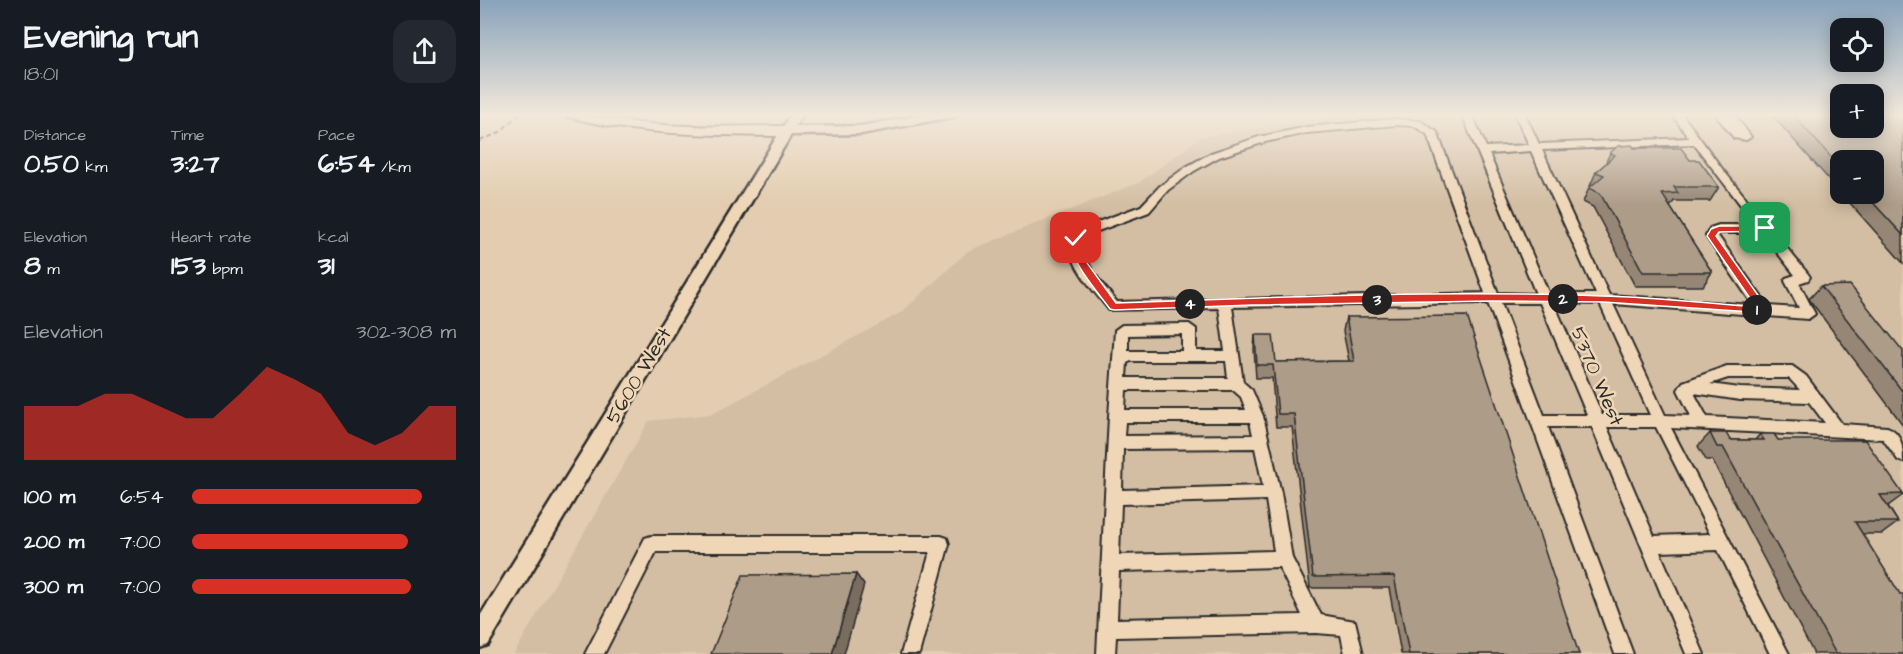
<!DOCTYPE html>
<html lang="en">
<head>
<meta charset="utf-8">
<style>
	:root { --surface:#171b24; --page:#242831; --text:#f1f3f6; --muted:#9ea1a6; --accent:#d93025 }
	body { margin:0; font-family:"Architects Daughter",sans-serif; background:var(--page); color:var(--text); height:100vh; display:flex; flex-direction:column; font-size:22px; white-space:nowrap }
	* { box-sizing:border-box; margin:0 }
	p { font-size:20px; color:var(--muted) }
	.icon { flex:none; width:33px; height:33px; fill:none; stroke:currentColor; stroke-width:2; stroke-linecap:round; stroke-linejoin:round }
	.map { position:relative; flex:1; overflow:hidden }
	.details { display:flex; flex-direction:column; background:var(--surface); width:480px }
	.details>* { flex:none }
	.buttons { position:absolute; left:1350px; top:18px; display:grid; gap:12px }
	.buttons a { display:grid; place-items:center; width:54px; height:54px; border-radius:12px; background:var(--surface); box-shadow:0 3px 15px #0003; font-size:30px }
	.pin { position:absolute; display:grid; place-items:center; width:51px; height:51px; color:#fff; margin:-26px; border-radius:12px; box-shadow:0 3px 9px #0006 }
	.km { position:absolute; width:30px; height:30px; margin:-15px; border-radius:50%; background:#222; color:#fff; font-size:16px; line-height:30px; text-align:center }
	.round { display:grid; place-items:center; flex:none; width:63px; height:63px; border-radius:18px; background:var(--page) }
	.overview { display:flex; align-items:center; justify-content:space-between; height:102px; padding:0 24px }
	h1 { font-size:33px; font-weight:800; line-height:45px }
	.figures { display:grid; grid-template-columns:repeat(3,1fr); gap:9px; height:102px; padding:6px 24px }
	.figures div { display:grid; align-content:center }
	.figures b { font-size:26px; font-weight:800 }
	.figures small { font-size:16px; font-weight:400 }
	.figures p { font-size:16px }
	.chart { height:168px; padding:12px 24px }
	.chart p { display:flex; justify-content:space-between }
	.chart svg { width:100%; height:108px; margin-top:6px; fill:var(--accent); opacity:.7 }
	ul { padding:0 24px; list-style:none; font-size:20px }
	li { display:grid; grid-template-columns:96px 72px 1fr; align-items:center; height:45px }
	li i { height:15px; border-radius:8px; background:var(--accent) }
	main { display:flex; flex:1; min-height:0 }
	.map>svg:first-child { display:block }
	.built { fill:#d3bea3; fill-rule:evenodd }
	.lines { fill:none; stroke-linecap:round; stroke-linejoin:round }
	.minor-casing { stroke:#2b2b2b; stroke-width:4 }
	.major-casing { stroke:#2b2b2b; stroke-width:5 }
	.highway-casing { stroke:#2b2b2b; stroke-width:4 }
	.path { stroke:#2b2b2b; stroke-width:2; stroke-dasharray:5 4; stroke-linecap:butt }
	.minor { fill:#efd6b7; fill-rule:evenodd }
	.major { fill:#efd6b7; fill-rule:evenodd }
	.highway { fill:#efd6b7; fill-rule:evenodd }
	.wall { fill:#958675; stroke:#2b2b2b; stroke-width:1.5 }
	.shaded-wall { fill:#796d5f; stroke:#2b2b2b; stroke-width:1.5 }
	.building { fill:#ad9c88; stroke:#2b2b2b; stroke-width:1.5 }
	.route { fill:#d93025; stroke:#fff; stroke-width:1.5 }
	.labels { text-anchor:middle; stroke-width:5; stroke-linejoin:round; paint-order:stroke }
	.street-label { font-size:20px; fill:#2b2b2b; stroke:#efd6b7 }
</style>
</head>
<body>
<main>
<section class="details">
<div class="overview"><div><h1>Evening run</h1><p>18:01</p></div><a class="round"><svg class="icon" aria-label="share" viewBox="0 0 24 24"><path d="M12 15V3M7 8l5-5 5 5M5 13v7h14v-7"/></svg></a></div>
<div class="figures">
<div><p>Distance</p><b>0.50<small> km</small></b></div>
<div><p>Time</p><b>3:27</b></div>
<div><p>Pace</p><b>6:54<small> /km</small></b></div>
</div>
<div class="figures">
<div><p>Elevation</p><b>8<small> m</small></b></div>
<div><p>Heart rate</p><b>153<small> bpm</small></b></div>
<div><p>kcal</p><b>31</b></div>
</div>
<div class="chart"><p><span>Elevation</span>302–308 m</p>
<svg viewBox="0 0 160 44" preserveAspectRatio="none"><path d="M0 44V22L10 22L20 22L30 17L40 17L50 22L60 27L70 27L80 17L90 6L100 11L110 17L120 33L130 38L140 33L150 22L160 22V44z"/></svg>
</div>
<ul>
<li><b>100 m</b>6:54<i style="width:87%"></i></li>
<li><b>200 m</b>7:00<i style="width:82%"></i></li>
<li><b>300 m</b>7:00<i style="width:83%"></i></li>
</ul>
</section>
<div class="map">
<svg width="1423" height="654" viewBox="0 0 1423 654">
	<rect width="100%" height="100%" fill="#e3ccaf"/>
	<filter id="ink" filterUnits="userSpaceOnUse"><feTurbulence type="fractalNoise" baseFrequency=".0167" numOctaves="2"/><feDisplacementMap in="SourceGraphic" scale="12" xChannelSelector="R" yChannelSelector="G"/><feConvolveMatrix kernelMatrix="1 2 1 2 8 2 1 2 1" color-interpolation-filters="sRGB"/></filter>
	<g filter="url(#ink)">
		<path class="built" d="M869,114H1360V128H1394L1423,114V654H34L169,421L232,414L422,312L488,251L660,182L721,137ZM1360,160H1394V194H1360Z"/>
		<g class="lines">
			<g class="minor-casing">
				<g id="minor">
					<path d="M982,114H992L1006,147L1049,145L1035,114H1045L1059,144L1209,138L1192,114H1202L1243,170L1328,274L1330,277L1328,280L1319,283L1335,314L1328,319L1133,304L1185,415L1211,416L1198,390L1203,382L1247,366H1312L1326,376L1362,424L1407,427C1422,432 1423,448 1423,462L1418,460L1403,439L1191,428L1309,654H1290L1238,550L1180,552L1224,654H1206L1112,427H1068L1153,654H1135L1008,303L752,307L763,382L772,390L783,416L801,493L812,558L841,615L875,621L883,654H865L861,635L836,633L636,637L635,654H617L629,416L635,330L642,325L709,324L716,329V351H745L739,308L629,310C616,293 582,258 591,235L599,229L661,206L680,186L706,167L731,153L779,137L827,127L916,119L940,121L957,132L1018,293L1056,294ZM916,125L934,126L947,134L1005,293L637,302C622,283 603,265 601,239L607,235L669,212L688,190L714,171L739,157L785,142L827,133ZM1214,144L1276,225H1239L1230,228L1226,236L1273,305L1129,295L1062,150ZM1051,151L1116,294H1069L1009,154ZM1239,233H1282L1315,275L1306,278L1305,281L1319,308L1288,306L1238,236ZM1021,303H1060L1107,415H1064ZM1074,303L1120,304L1170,415H1122ZM702,334V351H648V335ZM651,361H746L748,378H646L647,363ZM1248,378H1309L1320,390L1260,388L1230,384ZM646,390H753L761,397L766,410H645ZM1214,393L1260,400L1329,402L1345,423L1227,417ZM645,422H770L773,435L644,436ZM1127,427H1176L1230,534L1174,536ZM775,448L783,486L642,490L643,449ZM786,500L794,551L639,555L641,504ZM799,567L822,615L637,619L639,571Z"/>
					<path d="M1235,114H1254L1271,137L1266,140L1254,138Z"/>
					<path d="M171,536H461L467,538L469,544L439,654H421L450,552H176L124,654H105L165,538Z"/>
				</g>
			</g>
			<g class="major-casing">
				<path id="major" d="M311,114H323L315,127L381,126L448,114H473L467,118L381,134L311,135L8,645L0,648V616Z"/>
			</g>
			<g class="highway-casing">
				<g id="highway">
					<path d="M86,114C115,114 143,122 172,124C217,128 262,126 306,126L314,131L306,136C232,135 160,136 88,117Z"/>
					<path d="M460,114H477L475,117L467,118Z"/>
				</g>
			</g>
			<path class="path" d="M0,141L20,132L39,114"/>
			<use href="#minor" class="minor"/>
			<use href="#major" class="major"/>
			<use href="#highway" class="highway"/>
		</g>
		<g class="wall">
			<path d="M1291,114H1423V263L1362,194H1394L1360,160V192Z"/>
			<path d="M1154,148L1210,160L1239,187L1230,201H1194L1190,207L1232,272L1223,286H1155L1113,207L1103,202L1109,188L1111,187L1110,186L1116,172L1125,164L1130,153Z"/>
			<path d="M1341,286L1423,351V425L1329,299Z"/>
			<path d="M866,317L1099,654H921L909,588H830L812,427H796L792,378H776L774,349L775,335L796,362L869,361L863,331Z"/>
			<path d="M1230,433L1250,440H1275L1280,434L1298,440L1423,495L1408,506L1418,522L1402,534H1382L1423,654H1334L1232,460H1226L1218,446Z"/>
		</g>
		<path class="shaded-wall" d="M376,574L384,585L364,654H352Z"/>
		<g class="building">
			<path d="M1312,114H1360V128H1394V114H1423V235L1385,194H1394V160H1360V167Z"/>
			<path d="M1152,145L1154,148H1201L1210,160H1219L1239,187H1194L1198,193L1182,194L1232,272H1163L1120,193L1109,188L1124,175L1116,172L1135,155L1130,153L1138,146Z"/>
			<path d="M1370,285L1423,351V392L1341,286Z"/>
			<path d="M987,316L1099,654H929L914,576L833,577L814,414H798L793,365H777L775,335H793L796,362L874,361L866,317Z"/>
			<path d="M1230,433H1246L1250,440H1284L1280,434H1294L1298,440H1385L1423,494L1400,495L1418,522H1375L1420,594H1423V654H1356L1243,447H1237Z"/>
			<path d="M376,574L352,654H231L263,575Z"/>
		</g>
	</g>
	<linearGradient id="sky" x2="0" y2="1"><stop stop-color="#88a3bb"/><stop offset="0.56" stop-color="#f2e8db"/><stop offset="1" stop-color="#f2e8db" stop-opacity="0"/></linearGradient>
	<rect width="1423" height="205" fill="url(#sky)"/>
	<path class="route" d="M1239,226H1285L1289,228L1285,231L1239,232L1236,236L1287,308V313L1123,302L1012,301L773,305L634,310L630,309C618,292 585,257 592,236H599L602,256L636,303C798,297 960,290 1122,296C1173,297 1225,303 1276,307L1227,236L1231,229Z"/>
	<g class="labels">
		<g class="street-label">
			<text transform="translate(158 375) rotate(-59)" y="7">5600 West</text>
			<text transform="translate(1118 376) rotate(67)" y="7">5370 West</text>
		</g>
	</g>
</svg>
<div class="buttons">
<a><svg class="icon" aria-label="locate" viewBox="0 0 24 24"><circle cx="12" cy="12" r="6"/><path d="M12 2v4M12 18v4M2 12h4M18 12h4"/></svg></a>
<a>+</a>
<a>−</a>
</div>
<div class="pin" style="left:1285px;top:228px;background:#1e9e55"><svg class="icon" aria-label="arrive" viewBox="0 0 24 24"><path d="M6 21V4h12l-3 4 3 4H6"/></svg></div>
<div class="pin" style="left:596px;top:238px;background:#d93025"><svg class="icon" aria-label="check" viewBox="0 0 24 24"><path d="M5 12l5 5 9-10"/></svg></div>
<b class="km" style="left:1277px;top:310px">1</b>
<b class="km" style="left:1083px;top:299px">2</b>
<b class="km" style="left:897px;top:300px">3</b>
<b class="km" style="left:710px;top:304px">4</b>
</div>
</main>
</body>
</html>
